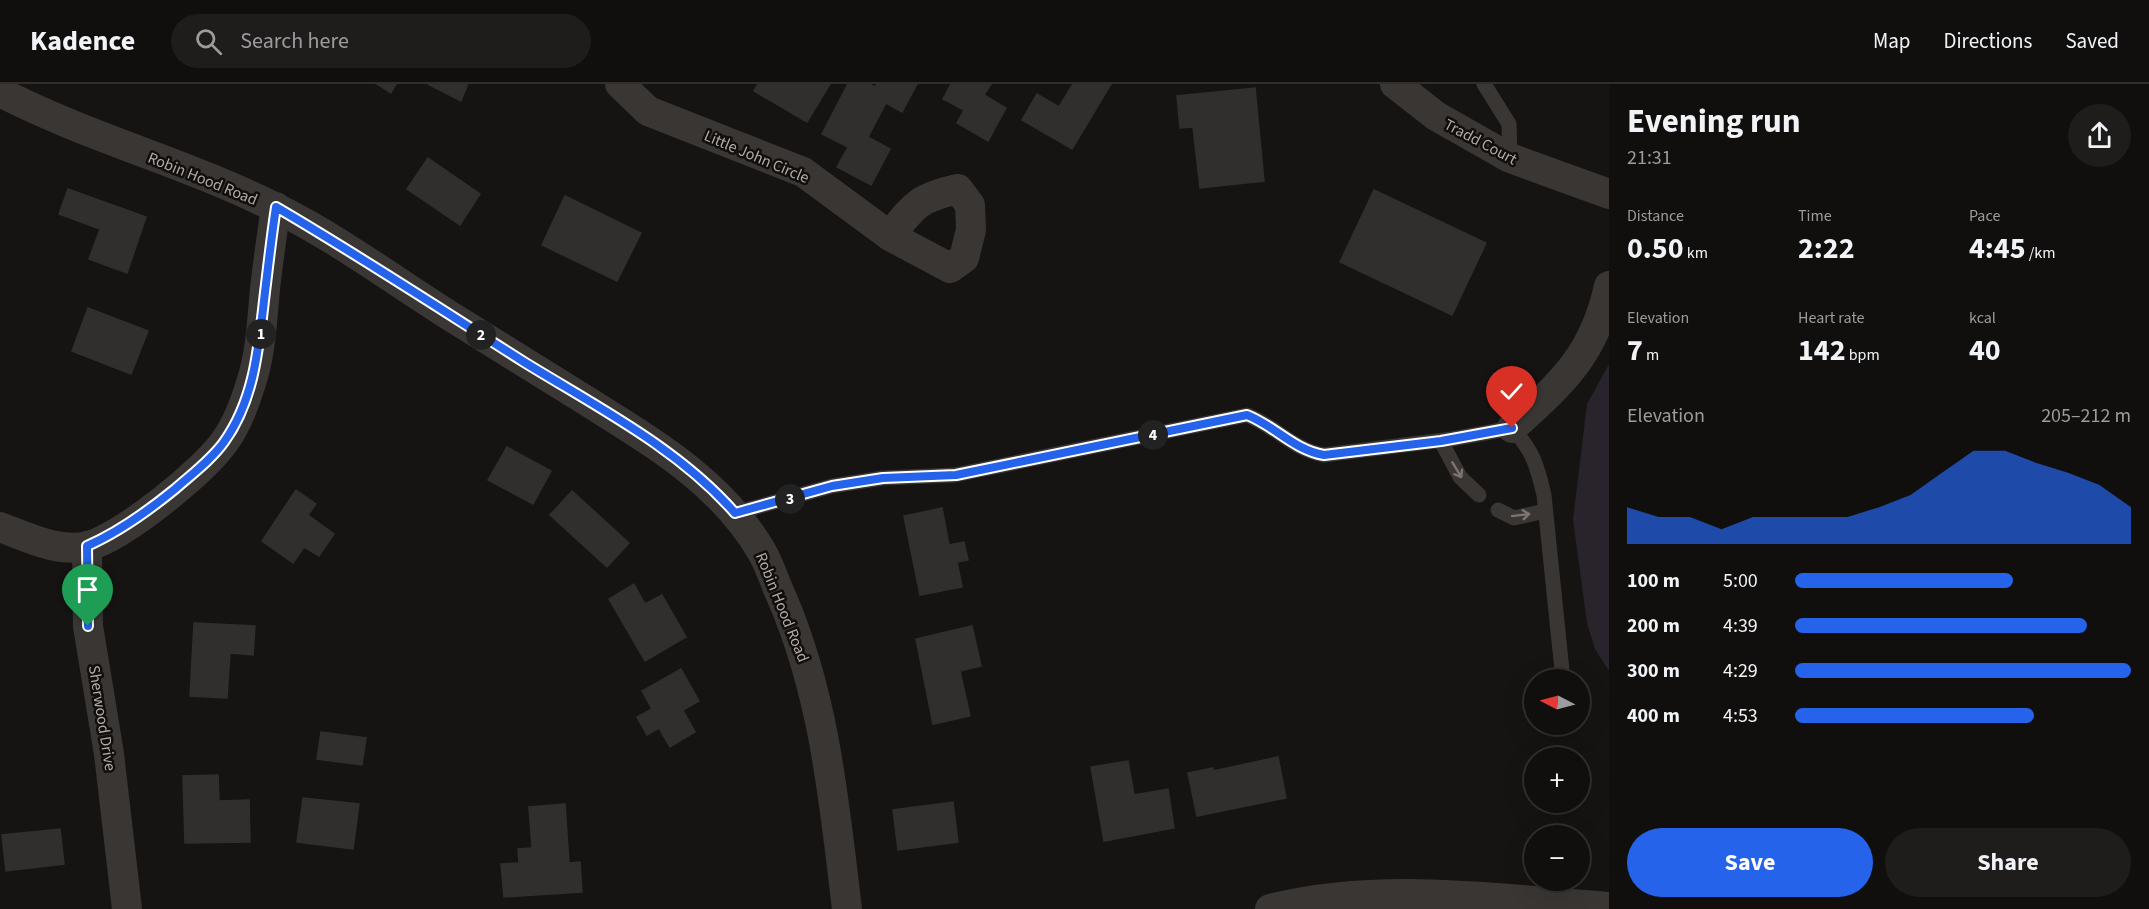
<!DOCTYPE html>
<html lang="en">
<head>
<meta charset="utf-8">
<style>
	:root { --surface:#100f0e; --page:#1e1d1c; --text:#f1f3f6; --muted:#9c9c9e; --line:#302f2e; --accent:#2563eb }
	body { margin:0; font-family:"Source Sans 3",sans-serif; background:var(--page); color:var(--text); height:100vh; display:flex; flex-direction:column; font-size:22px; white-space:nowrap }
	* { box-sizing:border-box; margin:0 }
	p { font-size:20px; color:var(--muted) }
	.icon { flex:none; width:33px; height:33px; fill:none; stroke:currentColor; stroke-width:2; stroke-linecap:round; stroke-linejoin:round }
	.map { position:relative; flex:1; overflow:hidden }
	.drawer { display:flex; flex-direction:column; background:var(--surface); width:540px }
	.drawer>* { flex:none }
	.needle { width:39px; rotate:276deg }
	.tools { position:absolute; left:1524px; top:585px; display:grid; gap:12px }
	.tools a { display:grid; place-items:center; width:66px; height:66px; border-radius:50%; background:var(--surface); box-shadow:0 6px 24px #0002,0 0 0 2px var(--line); font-size:30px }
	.pin { position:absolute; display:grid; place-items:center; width:51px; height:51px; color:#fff; margin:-62px -26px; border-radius:50% 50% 50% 0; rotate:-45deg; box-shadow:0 0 6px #0007 }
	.pin .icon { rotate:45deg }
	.km { position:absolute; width:30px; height:30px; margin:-15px; border-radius:50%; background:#222; color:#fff; font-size:16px; line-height:30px; text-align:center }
	.round { display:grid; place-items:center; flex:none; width:63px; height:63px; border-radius:32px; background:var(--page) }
	.headline { display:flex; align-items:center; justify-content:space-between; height:102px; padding:0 18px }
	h1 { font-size:33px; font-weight:700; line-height:45px }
	.metrics { display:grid; grid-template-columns:repeat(3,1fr); gap:9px; height:102px; padding:6px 18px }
	.metrics div { display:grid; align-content:center }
	.metrics b { font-size:30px; font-weight:700 }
	.metrics small { font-size:16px; font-weight:400 }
	.metrics p { font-size:16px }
	.chart { height:168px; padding:12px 18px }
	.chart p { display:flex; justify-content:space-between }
	.chart svg { width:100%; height:108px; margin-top:6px; fill:var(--accent); opacity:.7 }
	.button { display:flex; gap:12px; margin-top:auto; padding:12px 18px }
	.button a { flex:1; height:69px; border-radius:36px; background:var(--accent); color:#fff; font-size:24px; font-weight:700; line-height:69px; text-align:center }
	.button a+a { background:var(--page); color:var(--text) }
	ul { padding:0 18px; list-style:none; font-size:20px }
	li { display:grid; grid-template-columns:96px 72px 1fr; align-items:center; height:45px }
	li i { height:15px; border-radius:8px; background:var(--accent) }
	header { display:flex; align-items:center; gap:36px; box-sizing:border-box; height:84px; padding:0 30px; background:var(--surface); border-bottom:2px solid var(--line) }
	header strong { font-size:28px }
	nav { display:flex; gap:33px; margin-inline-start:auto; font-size:21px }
	.search { width:420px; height:54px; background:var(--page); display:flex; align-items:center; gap:15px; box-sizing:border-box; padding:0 21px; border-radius:33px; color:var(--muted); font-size:22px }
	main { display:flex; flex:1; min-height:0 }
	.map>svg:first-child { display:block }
	.green { fill:#29232c }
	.building { fill:#312f2e; stroke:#312f2d; stroke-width:1.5 }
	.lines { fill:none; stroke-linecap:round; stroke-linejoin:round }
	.lane { stroke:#3a3634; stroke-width:15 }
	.street { stroke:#3a3634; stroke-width:30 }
	.oneway { stroke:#7e7572 }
	.route-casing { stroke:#fff; stroke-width:12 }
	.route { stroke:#2563eb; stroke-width:8 }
	.labels { text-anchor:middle; stroke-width:5; stroke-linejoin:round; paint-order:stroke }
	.street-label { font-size:16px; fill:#b5a9a5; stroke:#100f0e }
</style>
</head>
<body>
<header>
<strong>Kadence</strong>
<div class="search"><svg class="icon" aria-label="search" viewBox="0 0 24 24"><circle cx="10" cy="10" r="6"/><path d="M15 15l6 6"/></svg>Search here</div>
<nav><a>Map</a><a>Directions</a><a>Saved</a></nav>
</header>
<main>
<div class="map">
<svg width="1609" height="825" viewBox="0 0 1609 825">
	<rect width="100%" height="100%" fill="#151413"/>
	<path class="green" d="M1609,280V587L1595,565L1587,539L1573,436L1587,320Z"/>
	<g class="building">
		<path d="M377,0H396L391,9Z"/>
		<path d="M428,0H467V2L461,17Z"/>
		<path d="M758,0H830L807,38L754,7Z"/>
		<path d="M848,0H869L875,3L877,0H917L902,28L886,19L868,53L890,65L871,101L837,83L848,63L822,50Z"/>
		<path d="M951,0H991L984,11L1006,24L988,57L957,39L964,26L943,15Z"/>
		<path d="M1073,0H1111L1072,65L1022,36L1037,10L1059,23Z"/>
		<path d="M1255,4L1264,97L1200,104L1193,43L1180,44L1177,12Z"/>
		<path d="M428,74L480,110L460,141L407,105Z"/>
		<path d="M68,105L146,133L127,189L89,175L100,145L59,130Z"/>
		<path d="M1374,106L1486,159L1452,231L1340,178Z"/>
		<path d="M565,112L641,149L617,197L542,161Z"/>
		<path d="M88,224L148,247L131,290L72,267Z"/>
		<path d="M507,363L551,387L533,420L488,396Z"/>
		<path d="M296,406L316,420L308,431L334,450L319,472L304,463L293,479L262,457Z"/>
		<path d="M572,407L629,459L607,483L550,431Z"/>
		<path d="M942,424L949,461L964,458L968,476L957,478L962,503L920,511L904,432Z"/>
		<path d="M634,500L645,520L662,511L686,553L645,577L609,515Z"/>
		<path d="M194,539L255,542L253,571L230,569L227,614L190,612Z"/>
		<path d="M972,542L981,582L960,587L970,632L933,640L916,555Z"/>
		<path d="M681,585L699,617L683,626L695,648L670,663L659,644L647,651L637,633L652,625L642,607Z"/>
		<path d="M321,648L366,654L362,681L317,675Z"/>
		<path d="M1278,673L1286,714L1197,732L1188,689L1213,684V687Z"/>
		<path d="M1128,677L1134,711L1168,705L1174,744L1104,757L1091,683Z"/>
		<path d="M218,691L219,717L249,716L250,758L185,759L183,692Z"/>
		<path d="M303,714L359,720L353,765L297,758Z"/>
		<path d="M953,718L958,758L898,766L893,726Z"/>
		<path d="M565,720L569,779L580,778L582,808L504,813L501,780L519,779L518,765L532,764L529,723Z"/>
		<path d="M60,745L64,780L6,787L2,751Z"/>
	</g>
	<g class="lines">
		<g class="lane">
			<path d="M1484,0L1509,40L1510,74"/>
			<path d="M1441,357L1460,393L1479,411"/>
			<path d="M1498,426L1514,434L1545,427"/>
			<path d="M735,429L832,402L883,394L955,391L1247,331C1275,342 1294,366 1324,371L1452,355L1512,344C1533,367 1537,381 1544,411L1563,596"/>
		</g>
		<g class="street">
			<path d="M620,0L648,27L803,88L890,152"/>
			<path d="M1395,0L1436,32L1510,74L1609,110"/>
			<path d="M0,8C89,54 187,79 276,124C339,155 396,198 455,235C500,263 545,291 590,319C655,360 722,399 762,468C770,482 775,499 782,514C825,614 834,718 847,825"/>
			<path d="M958,105L970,121L971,146L964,174L950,184L890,152C914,121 918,114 958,105Z"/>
			<path d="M1512,344C1563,298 1594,271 1609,202"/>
			<path d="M0,443C27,453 58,469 88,462C123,453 204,387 225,357C237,340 245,319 251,299C261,269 262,236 265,205C268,178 272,150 276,123"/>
			<path d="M87,462L88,542L109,670L127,825"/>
			<path d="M1270,825C1379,797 1498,815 1609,823"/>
		</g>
	</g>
	<defs><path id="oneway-shaft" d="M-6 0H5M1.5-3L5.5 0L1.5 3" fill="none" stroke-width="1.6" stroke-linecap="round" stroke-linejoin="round" transform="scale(1.5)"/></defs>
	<g class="oneway">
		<use href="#oneway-shaft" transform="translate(1457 386) rotate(59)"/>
		<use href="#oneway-shaft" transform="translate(1521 431) rotate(-7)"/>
	</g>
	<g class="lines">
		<g class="route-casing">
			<path id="route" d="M88,542L87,462C119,448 148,427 175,405C192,390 211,376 224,358C257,312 259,255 266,200C269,175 272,149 276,123C360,172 442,226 524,278C597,323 678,364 735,429L832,402L883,394L956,391L1247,331C1275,342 1294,366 1324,371L1441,357L1512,344"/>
		</g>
		<use href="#route" class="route"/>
	</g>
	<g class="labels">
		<g class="street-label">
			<text transform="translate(1481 57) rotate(28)" y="6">Tradd Court</text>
			<text transform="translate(757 72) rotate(23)" y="6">Little John Circle</text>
			<text transform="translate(203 94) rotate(22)" y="6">Robin Hood Road</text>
			<text transform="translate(783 523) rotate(68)" y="6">Robin Hood Road</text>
			<text transform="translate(103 634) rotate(81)" y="6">Sherwood Drive</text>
		</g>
	</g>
</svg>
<div class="tools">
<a><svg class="needle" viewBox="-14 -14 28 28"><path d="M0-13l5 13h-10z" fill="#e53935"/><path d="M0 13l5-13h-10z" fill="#9c9c9e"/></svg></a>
<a>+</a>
<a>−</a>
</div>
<div class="pin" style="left:88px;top:542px;background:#1e9e55"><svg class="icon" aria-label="arrive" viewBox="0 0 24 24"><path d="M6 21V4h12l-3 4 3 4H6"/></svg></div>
<div class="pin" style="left:1512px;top:344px;background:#d93025"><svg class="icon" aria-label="check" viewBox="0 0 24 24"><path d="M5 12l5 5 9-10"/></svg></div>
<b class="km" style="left:261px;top:250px">1</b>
<b class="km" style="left:481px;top:251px">2</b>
<b class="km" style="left:790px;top:415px">3</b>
<b class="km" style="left:1153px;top:351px">4</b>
</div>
<section class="drawer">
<div class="headline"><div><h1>Evening run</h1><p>21:31</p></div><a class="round"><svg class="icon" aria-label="share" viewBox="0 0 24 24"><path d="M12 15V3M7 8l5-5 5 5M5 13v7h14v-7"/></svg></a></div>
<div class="metrics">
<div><p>Distance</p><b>0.50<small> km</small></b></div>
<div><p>Time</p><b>2:22</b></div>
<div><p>Pace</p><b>4:45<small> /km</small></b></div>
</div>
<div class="metrics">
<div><p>Elevation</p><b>7<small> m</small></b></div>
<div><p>Heart rate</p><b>142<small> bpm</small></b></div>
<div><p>kcal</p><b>40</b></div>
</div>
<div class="chart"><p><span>Elevation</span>205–212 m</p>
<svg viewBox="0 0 160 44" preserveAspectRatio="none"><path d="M0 44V29L10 33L20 33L30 38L40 33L50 33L60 33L70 33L80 29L90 24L100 15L110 6L120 6L130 11L140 15L150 20L160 29V44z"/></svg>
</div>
<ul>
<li><b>100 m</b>5:00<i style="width:65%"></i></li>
<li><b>200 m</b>4:39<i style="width:87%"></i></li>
<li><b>300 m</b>4:29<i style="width:100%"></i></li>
<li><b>400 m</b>4:53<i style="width:71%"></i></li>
</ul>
<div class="button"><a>Save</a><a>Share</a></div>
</section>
</main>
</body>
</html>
